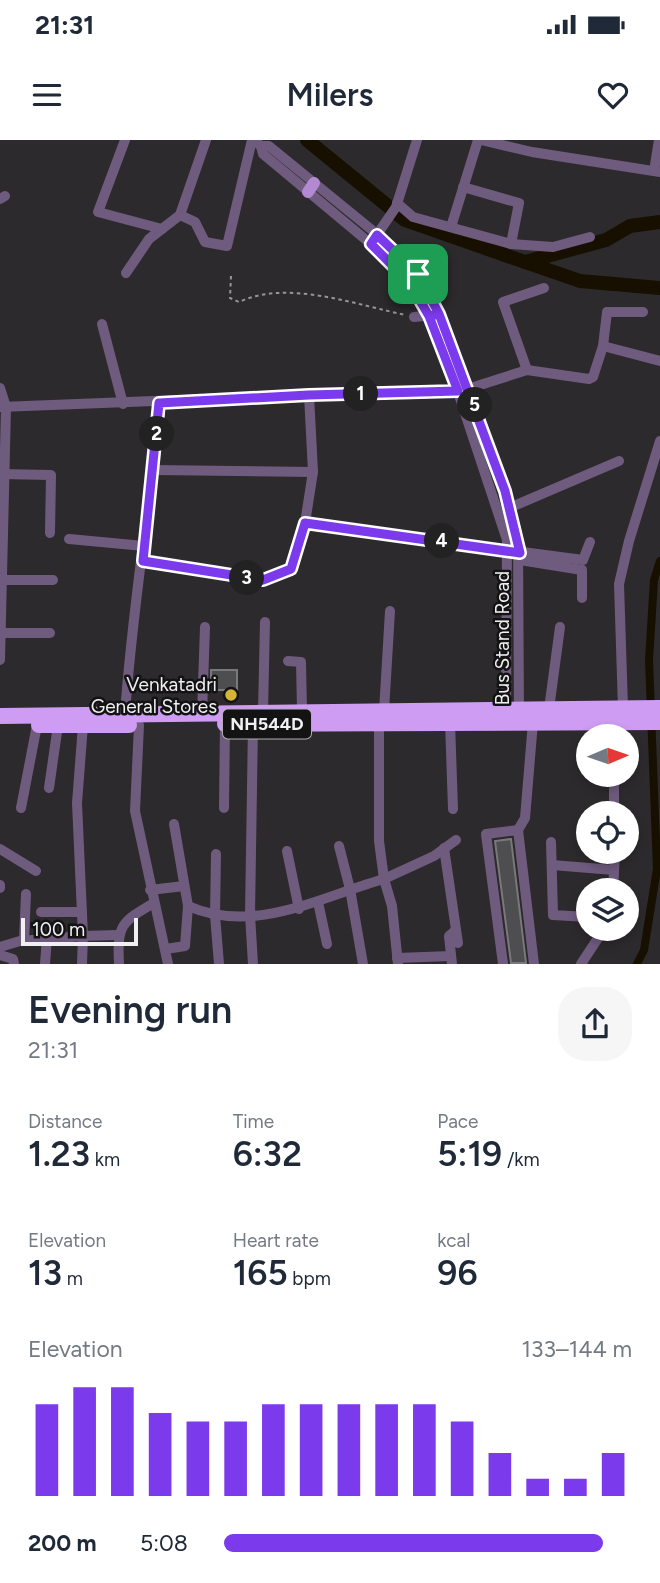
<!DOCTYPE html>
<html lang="en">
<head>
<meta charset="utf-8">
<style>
	:root { --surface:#fff; --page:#f6f6f7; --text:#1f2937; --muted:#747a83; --accent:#7c3aed }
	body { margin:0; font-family:Figtree,sans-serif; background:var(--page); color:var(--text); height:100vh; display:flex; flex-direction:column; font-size:26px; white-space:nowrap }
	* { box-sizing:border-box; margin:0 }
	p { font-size:23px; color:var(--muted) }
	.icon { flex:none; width:38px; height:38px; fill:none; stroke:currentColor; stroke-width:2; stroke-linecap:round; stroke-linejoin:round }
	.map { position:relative; height:824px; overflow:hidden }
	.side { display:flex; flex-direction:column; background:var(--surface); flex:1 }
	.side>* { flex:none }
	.needle { width:46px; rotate:88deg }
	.tools { position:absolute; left:576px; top:584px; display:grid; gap:14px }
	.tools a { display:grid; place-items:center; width:63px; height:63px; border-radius:50%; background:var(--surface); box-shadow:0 4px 10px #0003; font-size:35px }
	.scale { position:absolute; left:21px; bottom:18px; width:117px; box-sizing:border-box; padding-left:7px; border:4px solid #f0eff1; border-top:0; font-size:19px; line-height:24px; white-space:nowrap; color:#f0eff1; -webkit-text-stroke:5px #141314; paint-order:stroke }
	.pin { position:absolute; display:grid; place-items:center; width:60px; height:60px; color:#fff; margin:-30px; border-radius:14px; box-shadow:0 4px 10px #0006 }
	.km { position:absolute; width:35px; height:35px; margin:-18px; border-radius:50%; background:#222; color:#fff; font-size:19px; line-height:35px; text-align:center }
	.round { display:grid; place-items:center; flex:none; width:74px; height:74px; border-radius:28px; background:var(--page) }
	.summary { display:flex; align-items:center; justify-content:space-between; height:119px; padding:0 28px }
	h1 { font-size:38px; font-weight:600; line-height:52px }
	.stats { display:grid; grid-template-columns:repeat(3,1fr); gap:10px; height:119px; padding:7px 28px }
	.stats div { display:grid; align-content:center }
	.stats b { font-size:35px; font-weight:600 }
	.stats small { font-size:19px; font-weight:400 }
	.stats p { font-size:19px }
	.chart { height:196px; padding:14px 28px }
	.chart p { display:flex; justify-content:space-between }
	.chart svg { width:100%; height:126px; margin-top:7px; stroke:var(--accent); stroke-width:6 }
	ul { padding:0 28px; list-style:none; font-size:23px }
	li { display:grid; grid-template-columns:112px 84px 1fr; align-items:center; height:52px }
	li i { height:18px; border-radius:9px; background:var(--accent) }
	.status { display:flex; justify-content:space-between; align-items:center; height:49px; padding:0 35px; background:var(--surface); direction:ltr }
	.status svg { height:19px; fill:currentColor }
	header { display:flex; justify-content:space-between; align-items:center; height:91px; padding:0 28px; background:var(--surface); font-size:32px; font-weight:600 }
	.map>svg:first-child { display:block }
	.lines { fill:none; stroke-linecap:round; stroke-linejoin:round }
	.canal { stroke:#171000; stroke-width:8 }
	.river { stroke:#171000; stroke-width:14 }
	.building { fill:#4e4d50; stroke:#79787b; stroke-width:2 }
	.path { stroke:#969597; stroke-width:2; stroke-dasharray:3.5 3.5; stroke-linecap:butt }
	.minor { stroke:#6f5b7e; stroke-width:10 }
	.major { stroke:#b38ad2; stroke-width:12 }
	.highway { stroke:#ce9cf3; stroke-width:16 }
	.route-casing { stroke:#fff; stroke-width:14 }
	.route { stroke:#7c3aed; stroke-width:9 }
	.poi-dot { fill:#d5b535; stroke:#141314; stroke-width:2.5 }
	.labels { text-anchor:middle; stroke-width:5; stroke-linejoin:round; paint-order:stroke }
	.shield { fill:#141314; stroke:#aeadaf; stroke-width:2 }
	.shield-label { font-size:18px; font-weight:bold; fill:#f0eff1 }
	.street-label { font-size:19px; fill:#f0eff1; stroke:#141314 }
	.poi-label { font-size:19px; fill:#f0eff1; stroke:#141314; text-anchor:end }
</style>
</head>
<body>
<div class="status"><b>21:31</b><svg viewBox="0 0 49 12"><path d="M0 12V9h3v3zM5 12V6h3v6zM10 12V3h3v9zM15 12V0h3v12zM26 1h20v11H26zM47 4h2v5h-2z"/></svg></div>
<header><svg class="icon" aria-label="menu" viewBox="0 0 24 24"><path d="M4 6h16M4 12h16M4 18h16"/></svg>Milers<svg class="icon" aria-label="heart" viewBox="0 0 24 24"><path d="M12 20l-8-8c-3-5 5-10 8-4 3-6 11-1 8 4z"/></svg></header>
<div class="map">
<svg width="660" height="824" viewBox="0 0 660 824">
	<rect width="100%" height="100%" fill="#2c2a2d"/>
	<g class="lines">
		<path class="canal" d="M637,824L644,810L657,729L649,520L654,440L660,421"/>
		<g class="river">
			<path d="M307,0L405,80L525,122L606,100L630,86L660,82"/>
			<path d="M525,122L580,141L660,148"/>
		</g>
	</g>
	<g class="building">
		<rect x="211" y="530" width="26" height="20"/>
		<path d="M511,699L526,823H511L495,701Z"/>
	</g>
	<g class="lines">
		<path class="path" d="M231,136L230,158L239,162C288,139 356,165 406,175"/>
		<g class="minor">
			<path d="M125,0L98,72L162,89"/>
			<path d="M254,0L261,6H269L378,95L418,133L431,153L469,248L505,351L518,401L519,576"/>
			<path d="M481,0L532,12L660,32"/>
			<path d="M261,6L263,14L371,104L410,143L426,169L458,252L507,400L506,575"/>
			<path d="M654,31L659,0"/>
			<path d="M463,47L519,63L511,104"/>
			<path d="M0,59L5,56"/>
			<path d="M397,63L413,77L511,104L553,107L590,97"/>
			<path d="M180,75L195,82L205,102L227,106L252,0"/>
			<path d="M451,87L478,0"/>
			<path d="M374,99L396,67L417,0"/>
			<path d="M126,133L149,99L180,75L206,0"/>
			<path d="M414,177L433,175"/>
			<path d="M102,184L123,264"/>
			<path d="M603,206L660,221"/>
			<path d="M527,230L503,162L544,148"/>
			<path d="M0,248L6,267L0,520"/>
			<path d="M0,267L309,255"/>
			<path d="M154,330L313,332"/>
			<path d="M0,334L51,335L50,393"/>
			<path d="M509,368L619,321"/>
			<path d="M69,399L144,406"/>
			<path d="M590,402L583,420L305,383L313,332L309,255L458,252L527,230L589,239L593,237L603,206L607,172H643"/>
			<path d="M520,420L582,430V458"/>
			<path d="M143,421L263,440L291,430L305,383"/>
			<path d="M2,440H53"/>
			<path d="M1,493H50"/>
			<path d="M288,521L301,522L302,571"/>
			<path d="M623,568L619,444L629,401L660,301"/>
			<path d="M549,569L560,487"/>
			<path d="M384,571L390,471"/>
			<path d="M263,572L265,482"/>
			<path d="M125,574C132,470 150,367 159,263"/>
			<path d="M202,574L205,487"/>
			<path d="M450,582L453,669"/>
			<path d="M614,582V597"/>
			<path d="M83,585L77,663L83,796L117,795"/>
			<path d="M139,585L135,671L168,824"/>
			<path d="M614,635V674"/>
			<path d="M49,648L58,585"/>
			<path d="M21,668L37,585"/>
			<path d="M224,668L225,584"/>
			<path d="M174,684L188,766"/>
			<path d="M518,690L525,678L533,582"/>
			<path d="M551,702L553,775L588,777"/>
			<path d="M339,706L350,749L363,824"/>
			<path d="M444,708L458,803"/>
			<path d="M0,709L36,731"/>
			<path d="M287,711L299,769"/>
			<path d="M216,714L215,775L219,824"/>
			<path d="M552,725L614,730"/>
			<path d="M0,748V745"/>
			<path d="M150,750L184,746"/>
			<path d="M613,751L615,712"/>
			<path d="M318,762L327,804"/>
			<path d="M41,772H82"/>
			<path d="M24,800L26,754"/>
			<path d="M0,807L20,801L83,796L82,824"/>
			<path d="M166,809L185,806L188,766C254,795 320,757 384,739L379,701V583"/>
			<path d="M0,815L13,819L14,824"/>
			<path d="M397,818L451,816"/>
			<path d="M45,824L47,798"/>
			<path d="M119,824C117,785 121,782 154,763"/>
			<path d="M253,824L250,775L253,584"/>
			<path d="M398,824L392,766L384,739L434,716L456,700"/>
			<path d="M452,824L449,796L456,790"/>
			<path d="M503,824L486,694L518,690L534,824"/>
			<path d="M581,824L604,789"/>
		</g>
		<path class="major" d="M308,52L314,43"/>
		<g class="highway">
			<path d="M0,576L660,568"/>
			<path d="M225,584L660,582"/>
			<path d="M39,585H129"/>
		</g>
	</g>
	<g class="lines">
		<g class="route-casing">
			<path id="route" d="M418,134L439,174L429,176L458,251L309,255L159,263L143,421L263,440L291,429L305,383L520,413L505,351L439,174L429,176L410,143L371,104L377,95L418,134"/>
		</g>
		<use href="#route" class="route"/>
	</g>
	<circle class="poi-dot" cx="231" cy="555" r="7"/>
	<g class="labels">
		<rect class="shield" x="223" y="569.5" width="88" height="29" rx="5"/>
		<g class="shield-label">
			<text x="267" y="590">NH544D</text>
		</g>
		<g class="street-label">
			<text transform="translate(502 498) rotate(-90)" y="7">Bus Stand Road</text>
		</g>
		<g class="poi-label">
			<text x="217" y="551">Venkatadri<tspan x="217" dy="22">General Stores</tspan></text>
		</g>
	</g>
</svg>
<div class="tools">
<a><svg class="needle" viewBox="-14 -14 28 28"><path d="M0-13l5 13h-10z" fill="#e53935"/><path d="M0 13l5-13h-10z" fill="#747a83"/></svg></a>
<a><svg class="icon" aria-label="locate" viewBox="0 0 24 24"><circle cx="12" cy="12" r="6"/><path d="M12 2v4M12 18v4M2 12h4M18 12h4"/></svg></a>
<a><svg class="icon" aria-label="layers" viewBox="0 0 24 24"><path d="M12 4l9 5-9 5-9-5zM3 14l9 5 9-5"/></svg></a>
</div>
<div class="scale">100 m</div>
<div class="pin" style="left:418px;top:134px;background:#1e9e55"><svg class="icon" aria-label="arrive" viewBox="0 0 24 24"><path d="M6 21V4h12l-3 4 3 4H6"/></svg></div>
<b class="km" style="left:361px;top:254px">1</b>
<b class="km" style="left:157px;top:294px">2</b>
<b class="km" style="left:247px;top:438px">3</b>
<b class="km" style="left:442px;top:401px">4</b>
<b class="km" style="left:475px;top:265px">5</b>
</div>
<section class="side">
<div class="summary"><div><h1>Evening run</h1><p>21:31</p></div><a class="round"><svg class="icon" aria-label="share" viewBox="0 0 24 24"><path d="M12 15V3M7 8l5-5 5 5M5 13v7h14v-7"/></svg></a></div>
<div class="stats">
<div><p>Distance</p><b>1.23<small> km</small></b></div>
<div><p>Time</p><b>6:32</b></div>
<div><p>Pace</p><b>5:19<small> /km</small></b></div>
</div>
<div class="stats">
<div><p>Elevation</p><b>13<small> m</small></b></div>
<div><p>Heart rate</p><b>165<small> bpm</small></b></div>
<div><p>kcal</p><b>96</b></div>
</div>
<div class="chart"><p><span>Elevation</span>133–144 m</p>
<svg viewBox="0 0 160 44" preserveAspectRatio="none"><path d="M5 44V12M15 44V6M25 44V6M35 44V15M45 44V18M55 44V18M65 44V12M75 44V12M85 44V12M95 44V12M105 44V12M115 44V18M125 44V29M135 44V38M145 44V38M155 44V29"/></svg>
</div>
<ul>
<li><b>200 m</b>5:08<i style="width:93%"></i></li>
</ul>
</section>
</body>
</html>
